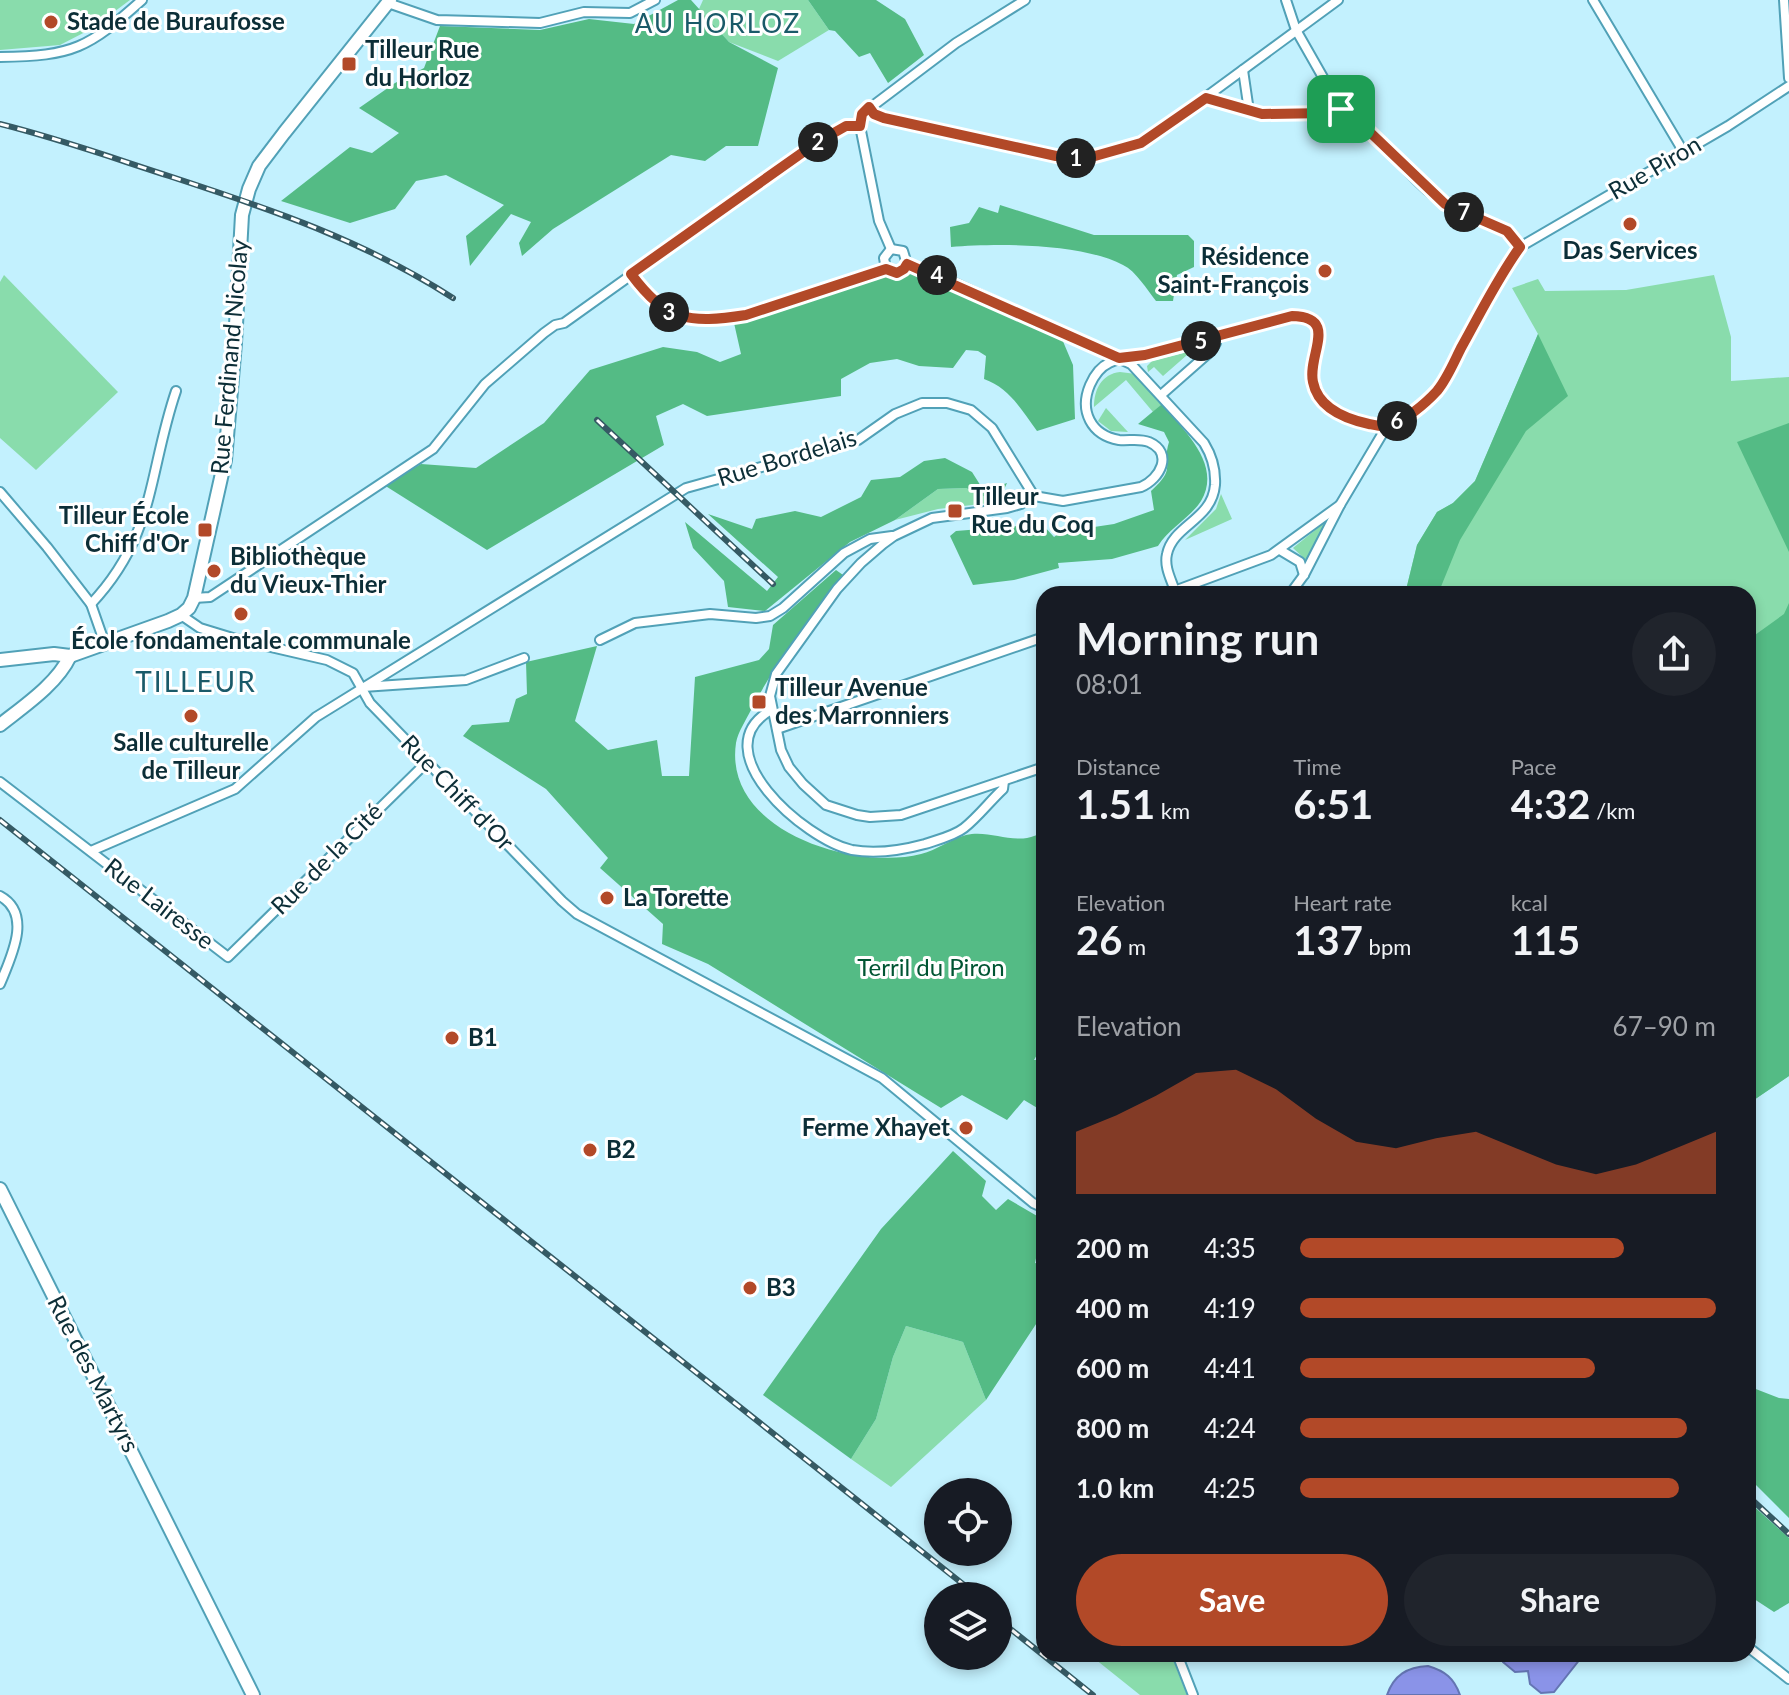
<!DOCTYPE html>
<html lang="en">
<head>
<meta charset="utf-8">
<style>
	:root { --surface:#171b24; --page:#20242c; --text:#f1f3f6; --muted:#9ea1a6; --accent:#b24928 }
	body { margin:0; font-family:Lato,sans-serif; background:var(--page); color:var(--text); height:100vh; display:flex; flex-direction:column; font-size:30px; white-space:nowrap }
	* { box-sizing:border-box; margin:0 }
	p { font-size:26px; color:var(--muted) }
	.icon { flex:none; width:44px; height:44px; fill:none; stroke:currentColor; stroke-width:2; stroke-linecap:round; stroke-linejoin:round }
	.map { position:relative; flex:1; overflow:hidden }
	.sheet { position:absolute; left:1036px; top:586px; width:720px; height:1076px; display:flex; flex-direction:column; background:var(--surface); border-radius:24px; box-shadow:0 4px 12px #0003 }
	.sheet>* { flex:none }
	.fabs { position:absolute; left:924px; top:1478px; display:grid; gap:16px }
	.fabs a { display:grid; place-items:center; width:88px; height:88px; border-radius:50%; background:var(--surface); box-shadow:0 4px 12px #0003; font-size:40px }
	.pin { position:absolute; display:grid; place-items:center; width:68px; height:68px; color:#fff; margin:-34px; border-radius:16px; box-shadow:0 4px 12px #0006 }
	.km { position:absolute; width:40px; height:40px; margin:-20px; border-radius:50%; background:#222; color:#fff; font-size:22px; line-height:40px; text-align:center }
	.round { display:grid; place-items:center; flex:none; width:84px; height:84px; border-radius:42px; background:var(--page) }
	.headline { display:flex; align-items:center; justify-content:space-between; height:136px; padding:0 40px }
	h1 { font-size:44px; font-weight:700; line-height:60px }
	.metrics { display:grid; grid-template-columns:repeat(3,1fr); gap:12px; height:136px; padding:8px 40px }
	.metrics div { display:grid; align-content:center }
	.metrics b { font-size:40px; font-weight:700 }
	.metrics small { font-size:22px; font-weight:400 }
	.metrics p { font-size:22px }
	.chart { height:224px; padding:16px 40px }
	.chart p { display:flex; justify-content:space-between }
	.chart svg { width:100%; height:144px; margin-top:8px; fill:var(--accent); opacity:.7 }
	.action { display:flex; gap:16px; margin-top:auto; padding:16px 40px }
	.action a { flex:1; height:92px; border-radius:48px; background:var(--accent); color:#fff; font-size:32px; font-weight:700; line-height:92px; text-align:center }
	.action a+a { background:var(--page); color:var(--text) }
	ul { padding:0 40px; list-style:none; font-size:26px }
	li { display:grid; grid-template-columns:128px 96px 1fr; align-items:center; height:60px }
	li i { height:20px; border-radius:10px; background:var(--accent) }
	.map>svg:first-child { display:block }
	.green { fill:#89dcac }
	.forest { fill:#54bb85 }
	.water { fill:#8a93e8; stroke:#6475b3; stroke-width:2 }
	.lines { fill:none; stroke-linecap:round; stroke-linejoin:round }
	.street-casing { stroke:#51a1b7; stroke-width:12 }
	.secondary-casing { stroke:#51a1b7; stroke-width:16 }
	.street { stroke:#fff; stroke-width:8 }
	.secondary { stroke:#fff; stroke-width:12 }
	.rail-casing { stroke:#355a64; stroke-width:6 }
	.rail { stroke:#fff; stroke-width:3; stroke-dasharray:9; stroke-linecap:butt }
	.route-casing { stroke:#fff; stroke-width:16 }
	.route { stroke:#b24928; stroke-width:10 }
	.poi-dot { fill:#b24928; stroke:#fff; stroke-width:3 }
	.labels { text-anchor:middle; stroke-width:6; stroke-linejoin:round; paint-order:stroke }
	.poi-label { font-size:24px; font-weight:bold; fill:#0c2e37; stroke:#fff; text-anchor:start }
	.street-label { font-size:24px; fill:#0c2e37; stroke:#fff }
	.park-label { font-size:24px; fill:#053; stroke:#fff }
	.neighbourhood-label { font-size:26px; letter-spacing:2px; fill:#1a5a69; stroke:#fff }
	.quarter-label { font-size:28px; letter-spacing:2px; fill:#1a5a69; stroke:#fff }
</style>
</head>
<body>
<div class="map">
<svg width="1789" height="1695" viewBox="0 0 1789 1695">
	<rect width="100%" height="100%" fill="#c3f1fe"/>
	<g class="green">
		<path d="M0,0H130L91,29L60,45L0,50Z"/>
		<path d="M703,0H808L829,30L778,61L729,42L699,9Z"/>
		<path d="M4,275L118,392L36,470L0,438V282Z"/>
		<path d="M1714,275L1731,337V381L1789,377V1076L1748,1104V594H1405L1417,545L1437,512L1453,503L1475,481L1538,334L1512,288L1538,279L1545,291L1626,290Z"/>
		<path d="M1199,349L1202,352L1197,358L1193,354L1187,355L1163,376L1154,367L1148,372L1147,366L1152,361Z"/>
		<path d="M1120,372L1136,374L1162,404L1153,412L1126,380L1094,407C1094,389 1102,374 1120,372Z"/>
		<path d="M1106,408L1128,432L1111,431L1098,421Z"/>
		<path d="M966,488L989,499V503L938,509L895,520L938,489Z"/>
		<path d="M1221,494L1232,519L1185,540L1216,509Z"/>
		<path d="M1325,522L1327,524L1307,561L1293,548Z"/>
		<path d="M906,1326L963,1342L986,1400L891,1487L851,1459L876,1419L893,1357Z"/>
		<path d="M1171,1654L1187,1695H1140L1090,1655Z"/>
	</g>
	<g class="forest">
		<path d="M678,0H691L729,42L778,68L758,146H726L705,161L671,155L553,229L522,256L519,243L531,222L511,214L470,266L466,236L504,205L446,175L416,181L395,209L350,223L281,201L350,147L372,153L399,133L359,108L395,83L424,68L440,26L540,30L589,19L634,24Z"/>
		<path d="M808,0H876L905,19L924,55L888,83L870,53L859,57L835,31L829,30Z"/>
		<path d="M1000,205L1094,235H1188L1194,241V267L1177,275L1173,301H1156C1147,290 1136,271 1123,265C1082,243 997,243 951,247L950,227L969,223L979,207L998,213Z"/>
		<path d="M911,271L952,286L1062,339L1073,365L1075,419L1037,431C1022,411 1010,388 984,379L986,356L978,351L966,350L953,368L919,366L897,359L870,363L841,379V396L707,416L683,404L656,416L664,445L487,550L384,485L421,464L476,468L544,423L590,370L663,347L697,352L720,362L741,354L734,323L883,274L897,279Z"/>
		<path d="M1538,334L1568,396L1526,431L1460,540L1438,594H1405L1417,545L1437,512L1453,503L1475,481Z"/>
		<path d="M1162,404C1182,429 1223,464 1201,501C1190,518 1169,528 1158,546L1112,559L1058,563L1059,568L1014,580L973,585L950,536L956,531L1042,524L1054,537L1061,532L1114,524L1154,510L1151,491C1178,466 1161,468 1169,442L1164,432L1138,424Z"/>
		<path d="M1789,423V552L1737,442Z"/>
		<path d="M945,458L972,472L984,491L1007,483L1000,498L989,499L966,488L938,489L895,520L850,542L765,611L728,607L724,581L693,548L685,522L767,591L778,577L708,514L752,529L756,519L795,511L821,517L861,497L871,480L900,477L924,461Z"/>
		<path d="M836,570L843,575C810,619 776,661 751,710C746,720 738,732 736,743C723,831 854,871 921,854C937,850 951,839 966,835C986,830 1007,841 1027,838C1032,837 1039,834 1044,832V1042L1034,1060H1044V1112L1024,1100L1007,1120L962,1095L941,1108L708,964L662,944L663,924L600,868L608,858L546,789L463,736L472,725L509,722L516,699L527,694L526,662L597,646L575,721L608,750L657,740L662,776H689L695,677L759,660L769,649L773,625Z"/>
		<path d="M1789,603V1076L1748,1104V640L1784,614Z"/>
		<path d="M953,1151L986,1181L982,1196L996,1210L1008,1199L1044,1220L1035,1263L1044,1265V1312L986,1400L963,1342L906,1326L893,1357L876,1419L851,1459L763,1395L881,1229Z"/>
		<path d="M1748,1386L1779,1398L1789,1399V1518L1748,1477Z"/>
		<path d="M1748,1501L1789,1538V1603L1774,1612L1748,1595Z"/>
	</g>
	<g class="water">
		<path d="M1503,1654H1584L1554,1692L1541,1693L1530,1684L1528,1671L1515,1672L1503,1662Z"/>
		<path d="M1428,1666C1445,1671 1454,1678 1460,1695H1387C1394,1675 1407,1667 1428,1666Z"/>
	</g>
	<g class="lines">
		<g class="street-casing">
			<g id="street">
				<path d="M1286,0L1296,30L1341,109"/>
				<path d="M1593,0L1683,151"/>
				<path d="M1784,0L1789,78"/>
				<path d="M388,3L437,20L540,23L584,12L630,13L655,0"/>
				<path d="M0,57C74,56 88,48 142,0"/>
				<path d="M1243,70L1249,111"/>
				<path d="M1206,98L1262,114L1327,113L1341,109C1383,131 1406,180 1446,204C1471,219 1503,222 1520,247"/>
				<path d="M869,107L874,114L884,118L1056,156L1088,158L1141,143L1165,127L1338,0"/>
				<path d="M891,249L879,221L860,126L862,114L956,43L1025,0"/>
				<path d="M891,249L884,258L886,269L897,273L904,269L907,264"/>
				<path d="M891,249L903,251L907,264"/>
				<path d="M907,264L933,273L1131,364L1204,443C1212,456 1216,469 1215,485C1212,520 1173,525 1167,554C1164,567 1171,579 1175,591"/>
				<path d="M631,274C666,321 689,324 746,315L886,269"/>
				<path d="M1161,395L1211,351L1216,343L1215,337"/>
				<path d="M0,492L47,547L91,604L105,644"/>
				<path d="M1034,496L1021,504L1007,508L932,518L894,536L883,544L861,563L837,589L776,674L770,696L781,750L789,767L803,784L826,805L857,815L870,817L901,815L1044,767"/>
				<path d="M1280,550L1300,562L1304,575"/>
				<path d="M1166,594L1271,555L1340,505"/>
				<path d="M1290,594L1304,575L1340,505L1387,426"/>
				<path d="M194,598L210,597L433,449L485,384L544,333L555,325L564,323L816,143L846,126H860"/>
				<path d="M91,604C156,535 148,473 176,391"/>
				<path d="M181,615L200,628L236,639L327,660L353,673L370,703L562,901L577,914L882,1078L1033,1203L1044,1208"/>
				<path d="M600,640L635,623L710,614L756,618L770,616L783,608L844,553L870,539L892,536"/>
				<path d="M363,687L466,680L524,658"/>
				<path d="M771,710C701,750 805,840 852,850C875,854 903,850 925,844C937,840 954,836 964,828C978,817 990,801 1003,789L1004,781"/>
				<path d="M777,729L1044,637"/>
				<path d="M0,782L228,957L427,762"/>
				<path d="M91,851L235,789L316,717L686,488L858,440L895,414L922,403H947L971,410L992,428L1034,496L1063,501L1141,487C1160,479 1174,453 1149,442C1139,438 1129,441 1119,440C1091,435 1079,411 1090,385C1094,376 1100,367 1109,363C1122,356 1137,358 1151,354C1198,342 1245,329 1292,316L1307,317L1316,324L1320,337L1312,367L1313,383L1325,403L1337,413L1352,420L1387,426L1415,411L1439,389L1491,293L1520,247L1728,126L1789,86"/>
				<path d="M0,896C33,914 11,957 0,984"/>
				<path d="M1748,1647L1789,1679"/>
				<path d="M1177,1654L1193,1695"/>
			</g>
		</g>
		<g class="secondary-casing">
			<g id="secondary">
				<path d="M0,660L54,654L70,656L168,621L181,615L189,608L194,598L225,460L235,343L242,215L249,189L259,166L284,133L390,0"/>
				<path d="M0,725C24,706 57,684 70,656"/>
				<path d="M0,1189L253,1695"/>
			</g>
		</g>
		<use href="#street" class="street"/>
		<use href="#secondary" class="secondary"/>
		<g class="rail-casing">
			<g id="rail">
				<path d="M0,124C57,138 113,158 169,176C270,209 363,240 453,298"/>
				<path d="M597,420L773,584"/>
				<path d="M0,820L978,1596"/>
				<path d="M1748,1496L1789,1534"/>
				<path d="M998,1619L1093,1695"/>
			</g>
		</g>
		<use href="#rail" class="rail"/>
	</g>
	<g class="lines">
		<g class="route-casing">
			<path id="route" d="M1206,98L1262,114L1327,113L1341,109L1353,116L1445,204L1507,231L1520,247C1497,279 1480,314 1461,348C1454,362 1447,379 1437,391C1427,402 1402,424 1387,426C1382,427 1374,425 1369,424C1346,419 1318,408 1313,382C1307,355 1340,317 1292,316L1145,355L1119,358L907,264L904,269L897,273L886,269L746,315C689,324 666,321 631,274L816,143L846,126H860L862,114L869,107L874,114L884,118L1056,156L1088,158L1141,143Z"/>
		</g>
		<use href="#route" class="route"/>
	</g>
	<g class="poi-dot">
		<circle cx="51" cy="22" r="8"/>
		<rect x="341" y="56" width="16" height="16" rx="4"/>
		<circle cx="1630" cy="224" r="8"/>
		<circle cx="1325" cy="271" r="8"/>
		<rect x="947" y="503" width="16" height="16" rx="4"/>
		<rect x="197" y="522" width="16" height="16" rx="4"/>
		<circle cx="214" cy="571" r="8"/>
		<circle cx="241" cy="614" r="8"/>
		<rect x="751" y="694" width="16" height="16" rx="4"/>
		<circle cx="191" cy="716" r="8"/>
		<circle cx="607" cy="898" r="8"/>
		<circle cx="452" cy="1038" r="8"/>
		<circle cx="966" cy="1128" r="8"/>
		<circle cx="590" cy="1150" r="8"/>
		<circle cx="750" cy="1288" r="8"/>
	</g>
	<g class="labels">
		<g class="poi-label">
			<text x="67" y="30">Stade de Buraufosse</text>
			<text x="365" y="58">Tilleur Rue<tspan x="365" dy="28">du Horloz</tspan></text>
			<text x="1630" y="259" text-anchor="middle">Das Services</text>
			<text x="1309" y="265" text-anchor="end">Résidence<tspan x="1309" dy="28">Saint-François</tspan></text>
			<text x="971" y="505">Tilleur<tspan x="971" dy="28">Rue du Coq</tspan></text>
			<text x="189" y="524" text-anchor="end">Tilleur École<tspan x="189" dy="28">Chiff d'Or</tspan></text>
			<text x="230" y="565">Bibliothèque<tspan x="230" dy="28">du Vieux-Thier</tspan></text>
			<text x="241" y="649" text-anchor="middle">École fondamentale communale</text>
			<text x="775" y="696">Tilleur Avenue<tspan x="775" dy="28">des Marronniers</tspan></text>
			<text x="191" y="751" text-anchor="middle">Salle culturelle<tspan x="191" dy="28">de Tilleur</tspan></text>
			<text x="623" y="906">La Torette</text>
			<text x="468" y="1046">B1</text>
			<text x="950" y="1136" text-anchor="end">Ferme Xhayet</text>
			<text x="606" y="1158">B2</text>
			<text x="766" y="1296">B3</text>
		</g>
		<g class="street-label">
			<text transform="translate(1655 168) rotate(-30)" y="8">Rue Piron</text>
			<text transform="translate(230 357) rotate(-85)" y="8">Rue Ferdinand Nicolay</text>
			<text transform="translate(787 458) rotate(-17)" y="8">Rue Bordelais</text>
			<text transform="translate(457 793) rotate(46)" y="8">Rue Chiff d'Or</text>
			<text transform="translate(327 859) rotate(-45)" y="8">Rue de la Cité</text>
			<text transform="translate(159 904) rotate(38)" y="8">Rue Lairesse</text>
			<text transform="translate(93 1374) rotate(63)" y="8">Rue des Martyrs</text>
		</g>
		<g class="park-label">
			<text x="931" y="976">Terril du Piron</text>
		</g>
		<g class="neighbourhood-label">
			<text x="718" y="33">AU HORLOZ</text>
		</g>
		<g class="quarter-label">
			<text x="196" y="692">TILLEUR</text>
		</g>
	</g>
</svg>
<div class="fabs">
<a><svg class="icon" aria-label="locate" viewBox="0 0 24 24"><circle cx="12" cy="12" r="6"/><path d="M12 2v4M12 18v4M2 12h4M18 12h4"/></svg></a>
<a><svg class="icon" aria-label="layers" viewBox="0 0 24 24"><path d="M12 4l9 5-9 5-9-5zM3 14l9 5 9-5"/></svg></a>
</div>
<div class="pin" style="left:1341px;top:109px;background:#1e9e55"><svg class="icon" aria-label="arrive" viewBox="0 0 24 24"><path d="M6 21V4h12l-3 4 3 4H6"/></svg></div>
<b class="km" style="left:1076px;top:158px">1</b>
<b class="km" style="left:818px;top:142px">2</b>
<b class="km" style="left:669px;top:312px">3</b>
<b class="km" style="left:937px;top:275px">4</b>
<b class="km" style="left:1201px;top:341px">5</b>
<b class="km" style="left:1397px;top:421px">6</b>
<b class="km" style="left:1464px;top:212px">7</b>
<section class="sheet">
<div class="headline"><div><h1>Morning run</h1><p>08:01</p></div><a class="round"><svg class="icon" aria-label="share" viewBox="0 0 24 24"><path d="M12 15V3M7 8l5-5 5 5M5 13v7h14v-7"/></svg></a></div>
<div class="metrics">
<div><p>Distance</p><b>1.51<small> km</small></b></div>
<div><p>Time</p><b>6:51</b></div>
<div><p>Pace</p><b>4:32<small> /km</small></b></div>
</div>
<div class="metrics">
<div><p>Elevation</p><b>26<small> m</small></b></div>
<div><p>Heart rate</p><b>137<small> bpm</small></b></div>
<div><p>kcal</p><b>115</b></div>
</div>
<div class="chart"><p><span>Elevation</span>67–90 m</p>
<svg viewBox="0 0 160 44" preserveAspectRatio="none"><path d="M0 44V25L10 20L20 14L30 7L40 6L50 12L60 21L70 28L80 30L90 27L100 25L110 30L120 35L130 38L140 35L150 30L160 25V44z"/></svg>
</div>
<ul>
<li><b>200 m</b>4:35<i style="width:78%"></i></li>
<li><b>400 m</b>4:19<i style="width:100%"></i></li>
<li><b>600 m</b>4:41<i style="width:71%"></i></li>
<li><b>800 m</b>4:24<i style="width:93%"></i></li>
<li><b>1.0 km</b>4:25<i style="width:91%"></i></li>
</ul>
<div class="action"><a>Save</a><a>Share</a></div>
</section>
</div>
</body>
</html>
